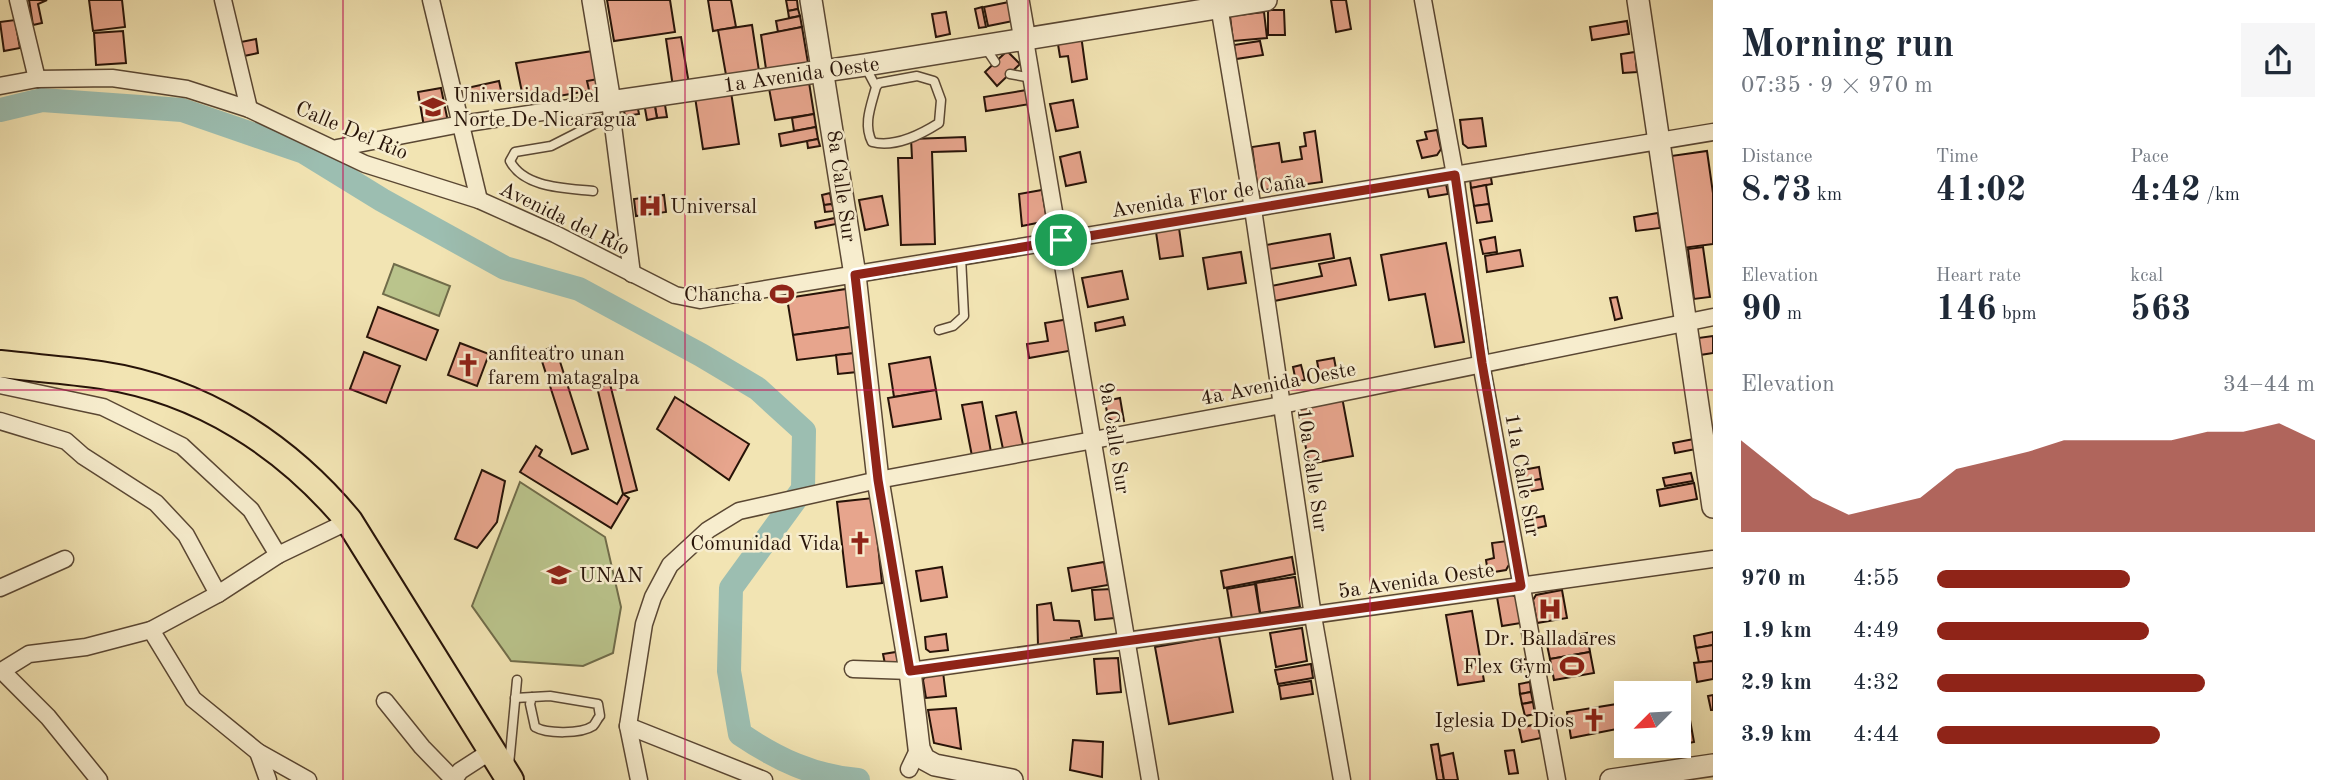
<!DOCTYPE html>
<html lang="en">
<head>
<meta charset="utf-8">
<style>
	:root { --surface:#fff; --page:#f6f6f7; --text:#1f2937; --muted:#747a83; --accent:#8f2418 }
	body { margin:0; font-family:"Old Standard TT",serif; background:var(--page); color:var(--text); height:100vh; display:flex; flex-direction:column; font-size:26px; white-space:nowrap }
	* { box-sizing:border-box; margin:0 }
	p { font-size:23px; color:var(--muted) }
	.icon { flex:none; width:38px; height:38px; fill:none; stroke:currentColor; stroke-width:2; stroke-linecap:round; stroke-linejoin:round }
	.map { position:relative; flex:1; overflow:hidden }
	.drawer { display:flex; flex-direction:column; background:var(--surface); width:630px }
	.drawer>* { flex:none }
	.needle { width:46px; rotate:246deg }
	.fabs { position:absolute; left:1614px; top:681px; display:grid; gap:14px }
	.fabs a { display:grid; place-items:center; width:77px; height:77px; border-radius:0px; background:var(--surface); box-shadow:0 7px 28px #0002; font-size:35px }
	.pin { position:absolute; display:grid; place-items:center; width:60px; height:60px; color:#fff; margin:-30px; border:4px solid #fff; border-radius:50%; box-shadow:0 2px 7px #0007 }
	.round { display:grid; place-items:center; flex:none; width:74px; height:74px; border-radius:0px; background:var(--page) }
	.headline { display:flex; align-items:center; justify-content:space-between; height:119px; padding:0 28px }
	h1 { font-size:38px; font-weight:600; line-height:52px }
	.stats { display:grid; grid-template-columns:repeat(3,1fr); gap:10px; height:119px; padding:7px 28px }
	.stats div { display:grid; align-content:center }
	.stats b { font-size:35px; font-weight:600 }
	.stats small { font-size:19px; font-weight:400 }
	.stats p { font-size:19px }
	.chart { height:196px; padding:14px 28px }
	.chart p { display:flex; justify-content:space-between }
	.chart svg { width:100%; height:126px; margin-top:7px; fill:var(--accent); opacity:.7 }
	ul { padding:0 28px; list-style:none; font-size:23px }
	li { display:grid; grid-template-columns:112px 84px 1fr; align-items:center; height:52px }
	li i { height:18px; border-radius:9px; background:var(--accent) }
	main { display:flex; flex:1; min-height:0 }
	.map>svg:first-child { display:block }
	.green { fill:#bac48c; stroke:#706c4a; stroke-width:2 }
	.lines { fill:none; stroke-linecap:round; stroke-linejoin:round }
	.stream { stroke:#6d7a6d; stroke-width:4.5 }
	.river { stroke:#9cbeb1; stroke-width:24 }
	.building { fill:#e7a58d; stroke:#271308; stroke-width:2 }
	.service-casing { stroke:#5a4733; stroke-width:11 }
	.minor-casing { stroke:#5a4733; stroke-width:19 }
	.tertiary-casing { stroke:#5a4733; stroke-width:24 }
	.primary-casing { stroke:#271308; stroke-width:30 }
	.service { stroke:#f7edce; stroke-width:8 }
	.minor { stroke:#f7edce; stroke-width:16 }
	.tertiary { stroke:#f7edce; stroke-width:21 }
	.primary { stroke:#f2e4b3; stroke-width:26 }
	.route-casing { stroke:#fff; stroke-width:14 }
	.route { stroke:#8f2418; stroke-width:9 }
	.grid { fill:none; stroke:#c2185b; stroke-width:2; stroke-opacity:0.55 }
	.labels { text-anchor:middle; stroke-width:5; stroke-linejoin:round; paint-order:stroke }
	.street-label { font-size:21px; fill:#271308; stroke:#f7edce }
	.poi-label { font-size:21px; fill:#271308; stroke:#f7edce; text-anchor:start }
</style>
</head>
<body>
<main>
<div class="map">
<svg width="1713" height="780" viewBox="0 0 1713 780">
	<rect width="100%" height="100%" fill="#f2e4b3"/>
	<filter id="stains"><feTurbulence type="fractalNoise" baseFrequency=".00286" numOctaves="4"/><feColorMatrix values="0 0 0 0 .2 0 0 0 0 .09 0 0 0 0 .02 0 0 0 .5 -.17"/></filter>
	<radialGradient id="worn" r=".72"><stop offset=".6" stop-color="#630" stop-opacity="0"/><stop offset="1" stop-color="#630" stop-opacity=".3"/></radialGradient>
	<g class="green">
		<path d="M394,264L450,286L439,316L383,294Z"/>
		<path d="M520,482L605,537L621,607L613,653L583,666L511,661L472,606Z"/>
	</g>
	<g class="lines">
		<path class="stream" d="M39,89L42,100"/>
		<path class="river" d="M0,110L42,100L182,110L304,152L382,200L505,268L579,289L701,355L758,389L804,431L803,489L731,588L729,671L740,734C777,759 812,776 858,780"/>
	</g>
	<g class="building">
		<path d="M29,0H47L38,4L42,23L33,25Z"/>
		<path d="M89,0H122L125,27L93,31Z"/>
		<path d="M607,0H670L675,32L614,41Z"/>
		<path d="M708,0H731L736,27L713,31Z"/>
		<path d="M786,0H797L798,9L788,11Z"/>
		<path d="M1331,0H1346L1351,29L1336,32Z"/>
		<path d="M1009,2L1013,21L988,26L984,7Z"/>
		<path d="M982,7L986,27L979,28L975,9Z"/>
		<path d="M798,9L800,16L789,18L788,11Z"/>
		<path d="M1268,10H1284L1285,35H1268Z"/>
		<path d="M946,12L950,34L936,37L932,14Z"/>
		<path d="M1264,12L1267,38L1233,41L1230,16Z"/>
		<path d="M800,16L802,27L778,32L776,21Z"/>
		<path d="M15,20L20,48L4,51L0,22Z"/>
		<path d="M1627,21L1629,34L1592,40L1590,27Z"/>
		<path d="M752,25L759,71L726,75L718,30Z"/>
		<path d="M802,27L808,63L766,69L761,35Z"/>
		<path d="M123,31L126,63L96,65L94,33Z"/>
		<path d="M1081,35L1087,79L1072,82L1068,56L1060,57L1057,38Z"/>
		<path d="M681,37L689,84L673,87L666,39Z"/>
		<path d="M256,39L258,53L244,56L241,42Z"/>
		<path d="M1260,41L1263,55L1236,59L1234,45Z"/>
		<path d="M599,50L605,88L524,102L516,63Z"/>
		<path d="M1007,51L1020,64L997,86L985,72Z"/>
		<path d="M1635,52L1637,72L1623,73L1621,54Z"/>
		<path d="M808,76L814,114L775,120L768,83Z"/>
		<path d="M598,79L602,97L591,99L587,81Z"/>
		<path d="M499,81L502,95L469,101L467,88Z"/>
		<path d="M441,88L448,122L424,127L418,92Z"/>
		<path d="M1027,90L1030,104L986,111L984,97Z"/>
		<path d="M731,92L739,144L703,149L695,97Z"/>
		<path d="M664,99L667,117L657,118L654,101Z"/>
		<path d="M1073,100L1078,127L1056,131L1050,104Z"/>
		<path d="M654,101L657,118L647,120L644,103Z"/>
		<path d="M637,104L639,114L625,116L623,106Z"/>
		<path d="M814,114L816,127L794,131L792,118Z"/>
		<path d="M1482,118L1486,146L1468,148L1463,144L1460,120Z"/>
		<path d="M816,127L818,139L781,146L779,134Z"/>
		<path d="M1437,130L1441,149L1437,155L1422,158L1417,141L1427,139L1425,132Z"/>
		<path d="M1315,131L1322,182L1258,191L1252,147L1279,143L1282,162L1302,159L1300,147L1306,146L1304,133Z"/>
		<path d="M965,137L966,151L932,152L935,244L901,245L898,158H912L911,139Z"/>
		<path d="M818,139L820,146L808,148L807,141Z"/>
		<path d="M1707,151L1713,193V244L1683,248L1671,156Z"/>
		<path d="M1080,152L1086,182L1066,186L1060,157Z"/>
		<path d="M1490,172L1492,184L1471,188L1470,179Z"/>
		<path d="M1445,179L1448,194L1429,197L1426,183Z"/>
		<path d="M1486,185L1489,204L1474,206L1471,188Z"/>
		<path d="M1042,190L1047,221L1022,226L1019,194Z"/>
		<path d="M830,193L832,204L824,205L822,195Z"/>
		<path d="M664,195L666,212L636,216L634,199Z"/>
		<path d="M882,196L888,225L865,230L859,200Z"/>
		<path d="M832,204L834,211L825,212L824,205Z"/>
		<path d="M1489,204L1492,221L1477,223L1474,206Z"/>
		<path d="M1658,213L1660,228L1636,231L1634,217Z"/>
		<path d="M835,218L836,224L816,228L815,222Z"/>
		<path d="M1179,228L1183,256L1160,259L1156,232Z"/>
		<path d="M1330,234L1334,258L1270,269L1266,245Z"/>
		<path d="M1495,237L1497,252L1483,254L1480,240Z"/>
		<path d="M1446,243L1464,342L1435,347L1425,294L1389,300L1381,255Z"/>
		<path d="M1703,247L1710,297L1694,299L1688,249Z"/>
		<path d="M1520,250L1523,266L1487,272L1485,256Z"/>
		<path d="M1241,252L1246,283L1208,289L1203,258Z"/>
		<path d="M1350,258L1356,285L1274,301L1271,286L1322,276L1319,264Z"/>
		<path d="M1122,271L1128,299L1088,307L1082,278Z"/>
		<path d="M846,289L851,327L793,335L787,298Z"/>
		<path d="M1617,297L1622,318L1615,320L1610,298Z"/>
		<path d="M378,307L438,330L426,360L367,337Z"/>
		<path d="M1123,317L1125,325L1096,331L1095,323Z"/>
		<path d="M1069,319L1074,350L1029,358L1027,344L1048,341L1045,323Z"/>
		<path d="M851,327L855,353L797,360L793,335Z"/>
		<path d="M1713,336V353L1700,355L1698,338Z"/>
		<path d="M460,343L489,354L477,386L448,375Z"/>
		<path d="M555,346L588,449L572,454L539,352Z"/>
		<path d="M364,352L400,366L386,403L350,389Z"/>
		<path d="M855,353L857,372L838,374L836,355Z"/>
		<path d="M930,357L936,390L894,397L889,364Z"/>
		<path d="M1334,358L1337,374L1320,377L1317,361Z"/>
		<path d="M1301,365L1305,380L1296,382L1293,367Z"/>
		<path d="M610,384L637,490L623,494L597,387Z"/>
		<path d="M936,390L941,419L893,427L888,398Z"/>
		<path d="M675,397L749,444L729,480L657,429Z"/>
		<path d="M1342,397L1353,456L1309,464L1299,412L1303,404Z"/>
		<path d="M1120,398L1124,421L1115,422L1108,418L1105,401Z"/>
		<path d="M982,402L991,452L972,456L962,405Z"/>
		<path d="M1016,412L1023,445L1003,449L996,416Z"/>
		<path d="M1694,439L1696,449L1675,453L1673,443Z"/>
		<path d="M536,446L542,450L539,456L617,504L623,494L629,498L611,528L520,472Z"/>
		<path d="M1539,467L1541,479L1519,483L1517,471Z"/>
		<path d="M482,470L505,481L497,522L477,548L455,539Z"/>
		<path d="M1691,473L1693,481L1665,486L1663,478Z"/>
		<path d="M1541,479L1543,489L1521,493L1519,483Z"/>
		<path d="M1694,483L1697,499L1660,506L1657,490Z"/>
		<path d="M873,498L882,583L847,587L837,502Z"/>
		<path d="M1544,516L1546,526L1525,531L1523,520Z"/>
		<path d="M1507,541L1510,563L1506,570L1488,573L1486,560L1494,558L1492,543Z"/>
		<path d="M1292,557L1295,574L1224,588L1221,571Z"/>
		<path d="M1104,562L1108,585L1072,591L1068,568Z"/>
		<path d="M942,567L947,597L921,601L916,571Z"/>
		<path d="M1295,577L1300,607L1260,613L1256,583Z"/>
		<path d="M1255,584L1260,614L1232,619L1227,589Z"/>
		<path d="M1111,589L1114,618L1095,620L1092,590Z"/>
		<path d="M1562,590L1567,618L1537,623L1533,600L1536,595Z"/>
		<path d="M1512,595L1517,597L1521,623L1502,626L1497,597Z"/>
		<path d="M1051,603L1054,620L1079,621L1082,636L1071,638V641L1038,646L1037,605Z"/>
		<path d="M1472,611L1484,681L1458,685L1446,615Z"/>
		<path d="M1302,628L1307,661L1276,667L1270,633Z"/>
		<path d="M1713,632V645L1696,648L1694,636Z"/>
		<path d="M1587,633L1590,652L1550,659L1546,640Z"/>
		<path d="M946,634L948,650L930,652L926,649L925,637Z"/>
		<path d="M1219,636L1233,712L1169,724L1155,647Z"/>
		<path d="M1713,645V661L1699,663L1696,648Z"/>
		<path d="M896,652L898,662L885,664L883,654Z"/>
		<path d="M1590,652L1594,673L1554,680L1550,659Z"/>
		<path d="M1118,658L1121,692L1097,694L1094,659Z"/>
		<path d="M1526,659L1527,669L1518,670L1516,661Z"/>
		<path d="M1713,661V679L1697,682L1694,663Z"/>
		<path d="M1311,664L1313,678L1278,684L1275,670Z"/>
		<path d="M943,672L946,696L926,698L923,680L926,674Z"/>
		<path d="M1311,681L1313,694L1281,699L1279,686Z"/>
		<path d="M1530,682L1531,692L1520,694L1519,684Z"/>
		<path d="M1531,692L1533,702L1522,704L1520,694Z"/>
		<path d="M1713,695V710H1711L1708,696Z"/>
		<path d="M1533,702L1535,714L1525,716L1522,704Z"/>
		<path d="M1617,704L1622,728L1571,738L1567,712Z"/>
		<path d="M956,708L961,749L934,743L928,710Z"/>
		<path d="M1688,709L1694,742L1679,745L1678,711Z"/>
		<path d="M1537,724L1541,738L1522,742L1519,728Z"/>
		<path d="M1073,740L1103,742L1102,777L1070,770Z"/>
		<path d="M1438,744L1444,780H1437L1431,745Z"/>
		<path d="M1630,746H1646L1647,753L1632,755Z"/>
		<path d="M1514,750L1518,773L1509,774L1505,751Z"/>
		<path d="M1453,753L1458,780H1444L1440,756Z"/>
	</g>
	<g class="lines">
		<g class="service-casing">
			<g id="service">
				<path d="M985,47L995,62"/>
				<path d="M866,68L876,87C871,106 863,124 872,142C895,148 920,135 939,123L941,100L934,81L917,76L879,83L876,87"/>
				<path d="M1010,74L1032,78"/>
				<path d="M593,191C565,188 524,188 510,161L515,152L551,146L612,115"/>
				<path d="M939,330L953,326L964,316L961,257"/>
				<path d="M515,698L550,696L598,704L600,716C597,719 596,723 593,726C581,734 547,734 535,727L530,704L532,697"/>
				<path d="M509,765L517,680"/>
			</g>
		</g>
		<g class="minor-casing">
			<g id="minor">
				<path d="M18,0L37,79"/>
				<path d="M223,0L249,109"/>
				<path d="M431,0L479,200"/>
				<path d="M1218,0L1253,209L1313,616L1342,780"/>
				<path d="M1423,0L1455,175L1481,363L1557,780"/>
				<path d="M1025,40L1150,780"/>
				<path d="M0,86L37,79L112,78L187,89L249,109L365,164L479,200L555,234L675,295L700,300L1713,132"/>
				<path d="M337,148L461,124L610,102L632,274"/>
				<path d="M0,385L103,407L182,446L251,510L278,555"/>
				<path d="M0,421L66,441L83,456L156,503L186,535L218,594"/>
				<path d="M0,588L65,559"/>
				<path d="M151,630L193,699L258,752L308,780"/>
				<path d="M853,669L910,671L1713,559"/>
				<path d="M2,671L48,717L99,780"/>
				<path d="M0,672L29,654L86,647L151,630L218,594L278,555L349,521"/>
				<path d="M385,701L422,747L454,780"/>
				<path d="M628,726L764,780"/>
				<path d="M258,752L268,780"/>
				<path d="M909,769L919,748"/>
				<path d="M454,780L460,771L491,751"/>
				<path d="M639,780L628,726L644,624L653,597L670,565L708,530L739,511L878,480L1282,405L1713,317"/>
			</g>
		</g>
		<g class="tertiary-casing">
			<g id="tertiary">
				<path d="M593,0L610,102L865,65L1266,0"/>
				<path d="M811,0L855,275L878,480L910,671L919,748L924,759L935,765L1012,780"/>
				<path d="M1018,0L1025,40"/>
				<path d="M1638,0L1713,507"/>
				<path d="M1611,780L1713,765"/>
			</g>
		</g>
		<g class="primary-casing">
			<path id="primary" d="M0,364C34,368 68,370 101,375C201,390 286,445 349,521L510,780"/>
		</g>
		<use href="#service" class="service"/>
		<use href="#minor" class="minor"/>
		<use href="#tertiary" class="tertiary"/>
		<use href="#primary" class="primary"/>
	</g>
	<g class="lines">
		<g class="route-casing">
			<path id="route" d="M1455,175L1482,363L1521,586L910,671L878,480L855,275Z"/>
		</g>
		<use href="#route" class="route"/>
	</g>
	<path class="grid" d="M343,0V780M685,0V780M1028,0V780M1370,0V780M0,390H1713"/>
	<defs>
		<g id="university-bare" transform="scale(1.89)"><path d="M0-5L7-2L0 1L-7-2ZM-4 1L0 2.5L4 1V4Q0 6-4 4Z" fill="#8f2418" stroke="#f7edce" stroke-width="2.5" paint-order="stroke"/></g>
		<g id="hospital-bare" transform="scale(1.89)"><path d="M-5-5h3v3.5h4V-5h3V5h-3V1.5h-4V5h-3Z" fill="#8f2418" stroke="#f7edce" stroke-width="2.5" paint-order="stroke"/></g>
		<g id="stadium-bare" transform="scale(1.89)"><path d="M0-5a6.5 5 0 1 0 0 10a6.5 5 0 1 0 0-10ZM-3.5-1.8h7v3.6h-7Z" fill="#8f2418" stroke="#f7edce" stroke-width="2.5" paint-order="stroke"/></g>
		<g id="church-bare" transform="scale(1.89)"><path d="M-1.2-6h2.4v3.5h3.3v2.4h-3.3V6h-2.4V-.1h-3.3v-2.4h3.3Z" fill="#8f2418" stroke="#f7edce" stroke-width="2.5" paint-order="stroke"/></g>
	</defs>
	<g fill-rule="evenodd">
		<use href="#university-bare" x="433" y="107"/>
		<use href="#hospital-bare" x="650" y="206"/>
		<use href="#stadium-bare" x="782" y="294"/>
		<use href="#church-bare" x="468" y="365"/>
		<use href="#church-bare" x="860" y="543"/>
		<use href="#university-bare" x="559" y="575"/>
		<use href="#hospital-bare" x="1550" y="609"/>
		<use href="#stadium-bare" x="1572" y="666"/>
		<use href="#church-bare" x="1594" y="720"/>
	</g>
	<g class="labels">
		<g class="street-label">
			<text transform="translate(801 74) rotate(-8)" y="7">1a Avenida Oeste</text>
			<text transform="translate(352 130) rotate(23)" y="7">Calle Del Rio</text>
			<text transform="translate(842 186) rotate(82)" y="7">8a Calle Sur</text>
			<text transform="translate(1208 195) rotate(-9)" y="7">Avenida Flor de Caña</text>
			<text transform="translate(565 218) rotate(26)" y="7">Avenida del Río</text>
			<text transform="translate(1278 383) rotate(-11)" y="7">4a Avenida Oeste</text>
			<text transform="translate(1115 438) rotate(81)" y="7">9a Calle Sur</text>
			<text transform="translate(1313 470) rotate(82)" y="7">10a Calle Sur</text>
			<text transform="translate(1523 475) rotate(80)" y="7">11a Calle Sur</text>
			<text transform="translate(1416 580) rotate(-8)" y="7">5a Avenida Oeste</text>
		</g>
		<g class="poi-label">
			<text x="453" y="102">Universidad Del<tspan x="453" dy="24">Norte De Nicaragua</tspan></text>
			<text x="670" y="213">Universal</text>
			<text x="762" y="301" text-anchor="end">Chancha</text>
			<text x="488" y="360">anfiteatro unan<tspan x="488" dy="24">farem matagalpa</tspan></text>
			<text x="840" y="550" text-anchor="end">Comunidad Vida</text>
			<text x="579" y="582">UNAN</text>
			<text x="1550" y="645" text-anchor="middle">Dr. Balladares</text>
			<text x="1552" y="673" text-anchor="end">Flex Gym</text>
			<text x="1574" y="727" text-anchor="end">Iglesia De Dios</text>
		</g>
	</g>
	<rect width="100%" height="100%" filter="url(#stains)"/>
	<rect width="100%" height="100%" fill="url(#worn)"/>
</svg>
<div class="fabs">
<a><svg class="needle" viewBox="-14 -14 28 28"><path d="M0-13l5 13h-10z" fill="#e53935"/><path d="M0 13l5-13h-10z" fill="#747a83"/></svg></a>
</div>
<div class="pin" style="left:1061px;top:240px;background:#1e9e55"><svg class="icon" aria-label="arrive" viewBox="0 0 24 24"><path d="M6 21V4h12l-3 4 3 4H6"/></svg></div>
</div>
<section class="drawer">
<div class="headline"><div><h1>Morning run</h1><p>07:35 · 9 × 970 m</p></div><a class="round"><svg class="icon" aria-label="share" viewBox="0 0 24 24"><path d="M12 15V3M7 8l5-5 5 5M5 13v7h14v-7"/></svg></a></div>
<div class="stats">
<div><p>Distance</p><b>8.73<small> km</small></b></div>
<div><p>Time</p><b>41:02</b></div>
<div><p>Pace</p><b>4:42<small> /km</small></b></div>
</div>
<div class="stats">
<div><p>Elevation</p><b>90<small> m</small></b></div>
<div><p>Heart rate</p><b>146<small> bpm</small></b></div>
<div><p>kcal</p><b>563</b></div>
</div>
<div class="chart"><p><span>Elevation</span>34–44 m</p>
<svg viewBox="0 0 160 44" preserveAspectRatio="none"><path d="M0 44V12L10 22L20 32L30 38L40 35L50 32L60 22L70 19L80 16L90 12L100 12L110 12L120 12L130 9L140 9L150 6L160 12V44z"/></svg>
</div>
<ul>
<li><b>970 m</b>4:55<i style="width:51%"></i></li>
<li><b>1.9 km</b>4:49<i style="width:56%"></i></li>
<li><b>2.9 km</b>4:32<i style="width:71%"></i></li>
<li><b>3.9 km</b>4:44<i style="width:59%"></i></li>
</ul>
</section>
</main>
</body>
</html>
